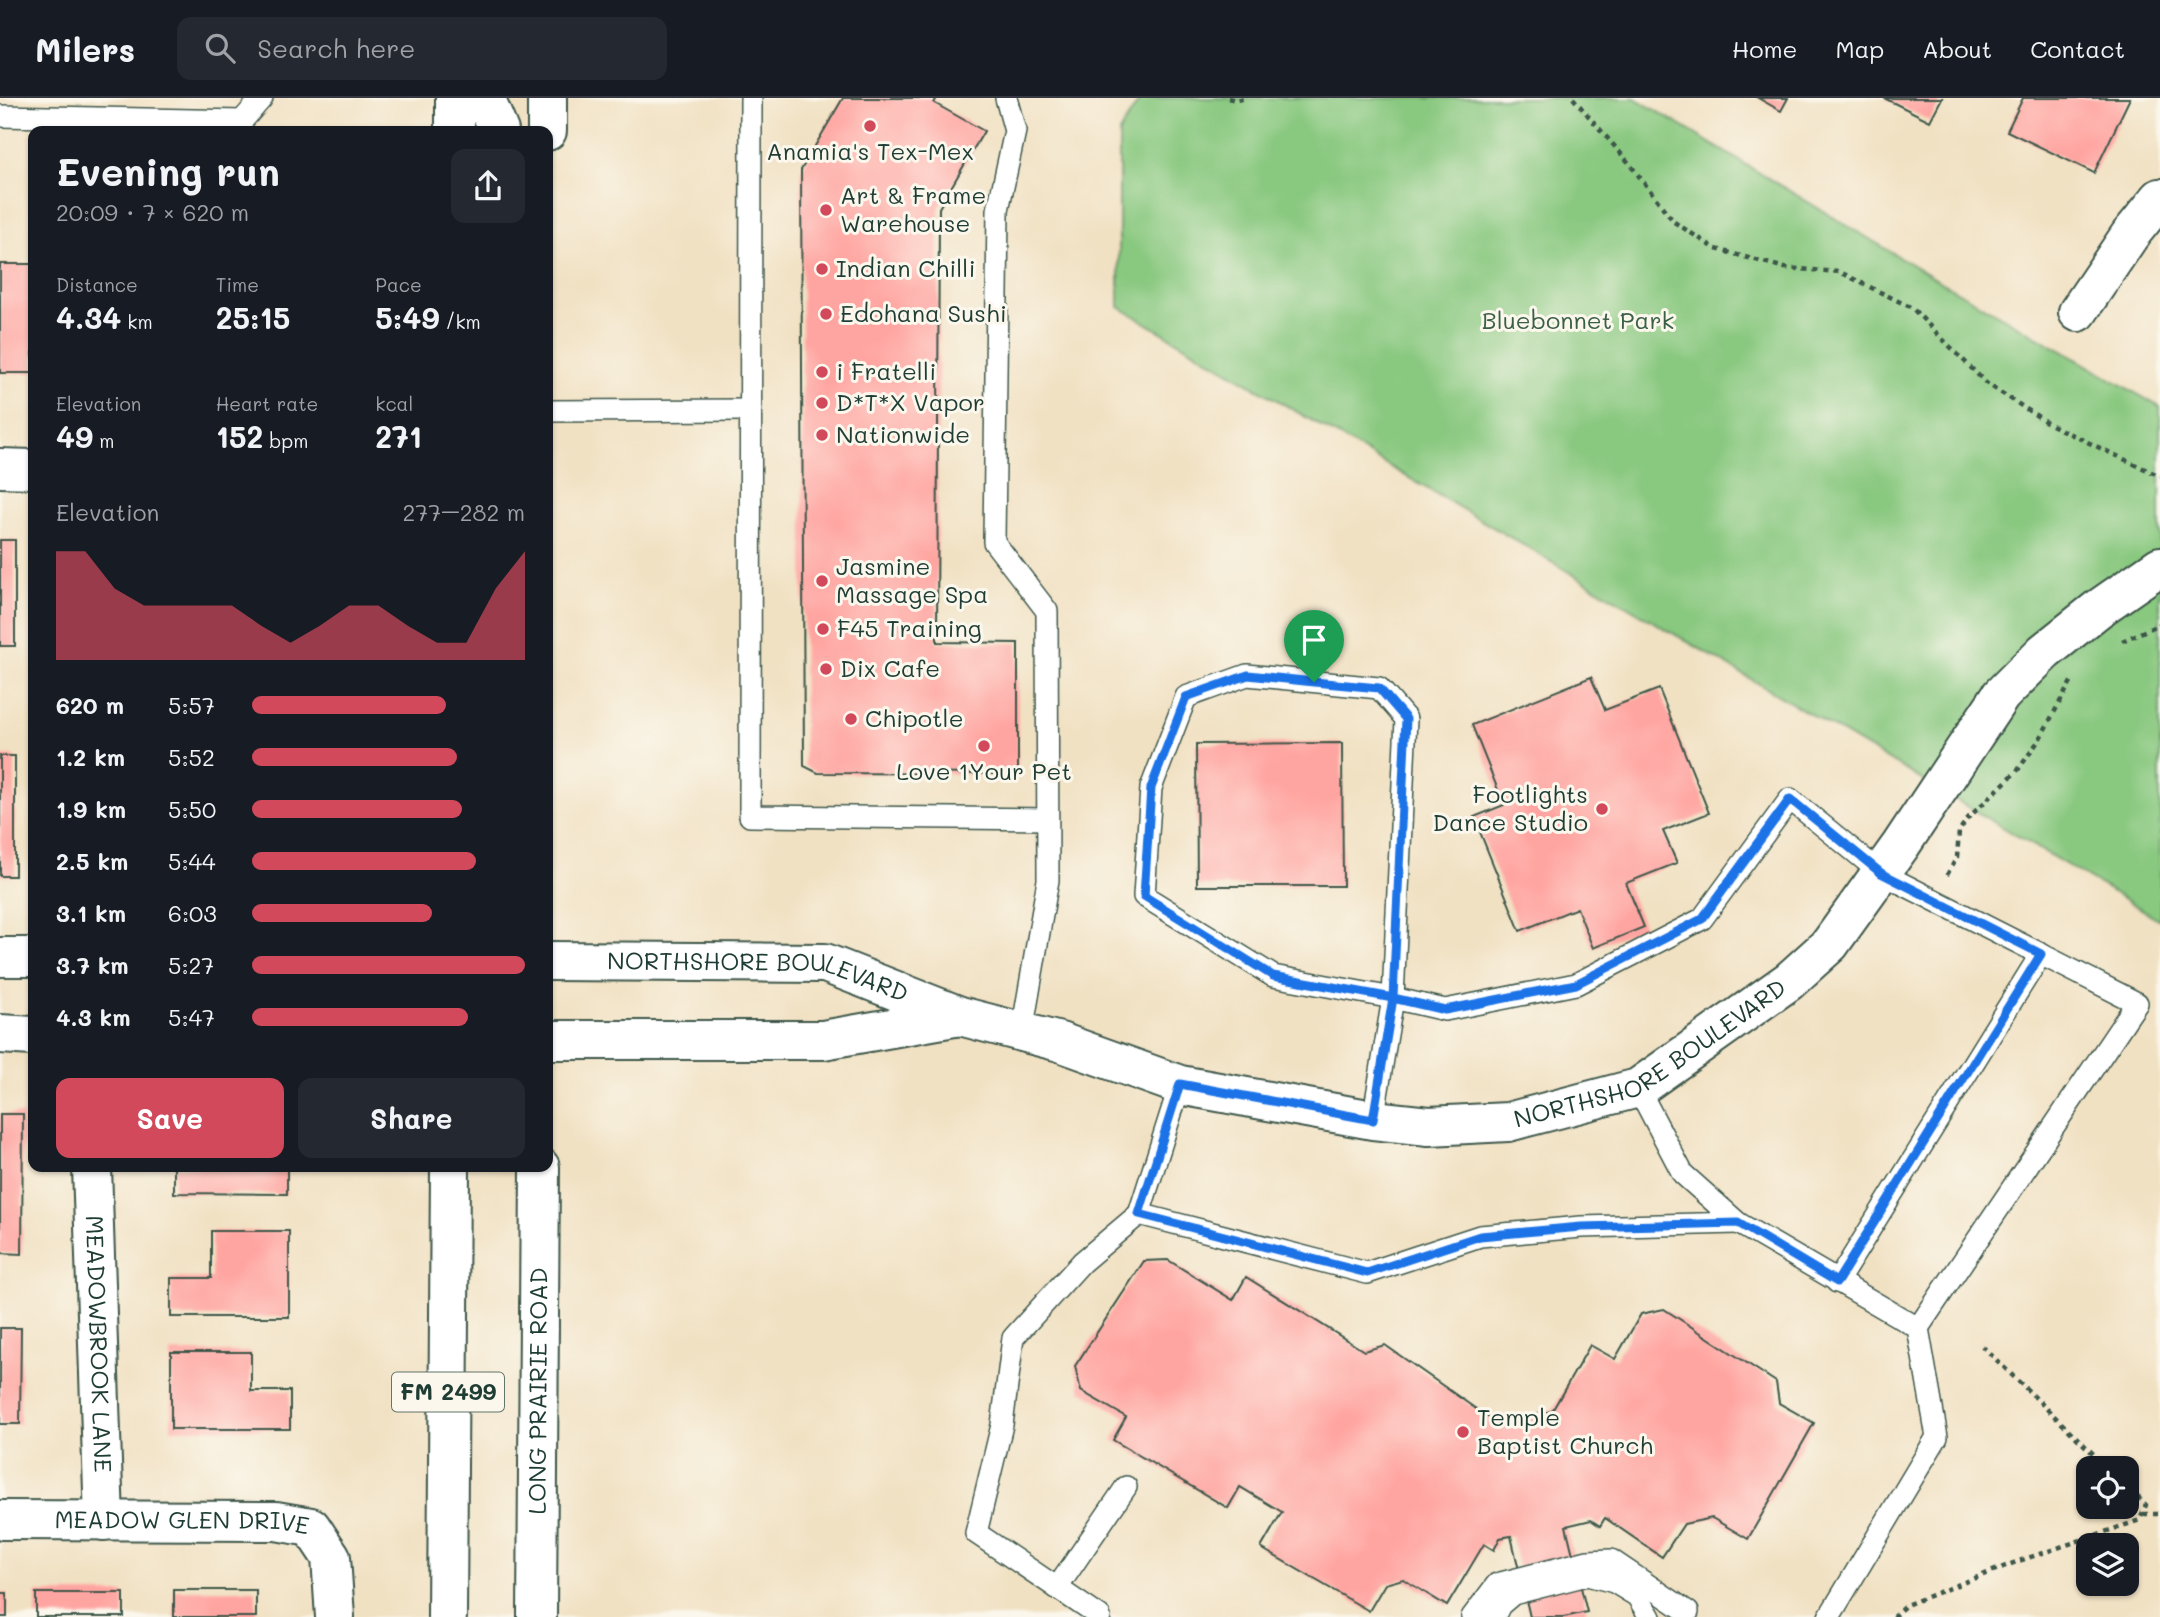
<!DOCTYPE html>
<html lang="en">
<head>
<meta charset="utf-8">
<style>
	:root { --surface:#171b24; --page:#242831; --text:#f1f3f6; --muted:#9ea1a6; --line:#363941; --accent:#d1495b }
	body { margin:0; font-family:Mali,sans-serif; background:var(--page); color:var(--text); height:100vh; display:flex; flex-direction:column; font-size:26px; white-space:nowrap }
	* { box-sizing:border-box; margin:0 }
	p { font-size:23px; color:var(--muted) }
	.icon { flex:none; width:38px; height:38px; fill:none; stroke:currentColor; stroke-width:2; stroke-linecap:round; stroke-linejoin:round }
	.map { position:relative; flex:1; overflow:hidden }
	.panel { position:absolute; left:28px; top:28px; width:525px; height:1046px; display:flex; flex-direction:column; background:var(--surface); border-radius:14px; box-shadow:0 2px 5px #0004 }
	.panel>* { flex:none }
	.controls { position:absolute; left:2076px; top:1358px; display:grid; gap:14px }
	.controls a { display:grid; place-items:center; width:63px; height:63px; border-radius:14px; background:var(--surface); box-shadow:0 2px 5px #0004; font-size:35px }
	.pin { position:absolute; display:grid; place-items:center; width:60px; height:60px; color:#fff; margin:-72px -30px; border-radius:50% 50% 50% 0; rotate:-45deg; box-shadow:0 0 7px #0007 }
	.pin .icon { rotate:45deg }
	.round { display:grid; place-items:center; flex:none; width:74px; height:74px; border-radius:14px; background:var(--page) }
	.headline { display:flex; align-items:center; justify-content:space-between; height:119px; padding:0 28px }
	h1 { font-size:38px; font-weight:700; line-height:52px }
	.metrics { display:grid; grid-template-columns:repeat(3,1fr); gap:10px; height:119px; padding:7px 28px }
	.metrics div { display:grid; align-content:center }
	.metrics b { font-size:30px; font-weight:700 }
	.metrics small { font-size:19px; font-weight:400 }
	.metrics p { font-size:19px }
	.chart { height:196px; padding:14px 28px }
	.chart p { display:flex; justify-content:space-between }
	.chart svg { width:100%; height:126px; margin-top:7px; fill:var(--accent); opacity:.7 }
	.cta { display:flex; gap:14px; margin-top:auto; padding:14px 28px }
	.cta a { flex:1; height:80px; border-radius:14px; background:var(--accent); color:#fff; font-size:28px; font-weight:700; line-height:80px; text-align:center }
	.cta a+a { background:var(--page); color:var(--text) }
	ul { padding:0 28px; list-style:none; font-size:23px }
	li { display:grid; grid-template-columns:112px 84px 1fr; align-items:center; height:52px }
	li i { height:18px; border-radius:9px; background:var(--accent) }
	header { display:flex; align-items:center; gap:42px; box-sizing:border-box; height:98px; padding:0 35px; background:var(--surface); border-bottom:2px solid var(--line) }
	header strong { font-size:33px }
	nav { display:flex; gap:38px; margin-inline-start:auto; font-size:24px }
	.search { width:490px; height:63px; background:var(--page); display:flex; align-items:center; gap:18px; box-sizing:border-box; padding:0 24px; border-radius:14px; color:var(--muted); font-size:26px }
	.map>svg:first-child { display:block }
	.green { fill:#88c87f; stroke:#54825a; stroke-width:2 }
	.building { fill:#ffa5a1 }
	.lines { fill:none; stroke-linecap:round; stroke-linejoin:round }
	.lane-casing { stroke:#3e5649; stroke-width:24 }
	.street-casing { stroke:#3e5649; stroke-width:42 }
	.primary-casing { stroke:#3e5649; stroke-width:42 }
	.path { stroke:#3e5649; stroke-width:4.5; stroke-dasharray:5 5; stroke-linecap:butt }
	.lane { stroke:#fff; stroke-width:21 }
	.street { stroke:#fff; stroke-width:38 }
	.primary { stroke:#fff; stroke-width:38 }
	.route-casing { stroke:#fff; stroke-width:14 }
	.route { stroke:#1a73e8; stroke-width:9 }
	.poi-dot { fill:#d1495b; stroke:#fbf7ec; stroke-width:2.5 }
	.labels { text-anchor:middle; stroke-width:6; stroke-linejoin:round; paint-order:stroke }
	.shield { fill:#fbf7ec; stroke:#61756b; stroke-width:2 }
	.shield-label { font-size:23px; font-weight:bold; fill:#1f3d34 }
	.poi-label { font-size:24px; fill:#1f3d34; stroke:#fbf7ec; text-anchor:start }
	.park-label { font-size:24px; fill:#396047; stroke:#fbf7ec }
	.street-label { font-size:24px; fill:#1f3d34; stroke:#fbf7ec }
</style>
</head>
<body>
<header>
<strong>Milers</strong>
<div class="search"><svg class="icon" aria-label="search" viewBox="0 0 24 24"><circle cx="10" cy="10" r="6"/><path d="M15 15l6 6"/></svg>Search here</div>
<nav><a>Home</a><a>Map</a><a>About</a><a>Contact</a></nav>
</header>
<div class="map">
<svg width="2160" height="1519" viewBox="0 0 2160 1519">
	<rect width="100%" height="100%" fill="#fbf7ec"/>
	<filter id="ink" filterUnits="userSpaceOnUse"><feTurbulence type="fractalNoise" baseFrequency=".0143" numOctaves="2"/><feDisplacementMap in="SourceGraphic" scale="14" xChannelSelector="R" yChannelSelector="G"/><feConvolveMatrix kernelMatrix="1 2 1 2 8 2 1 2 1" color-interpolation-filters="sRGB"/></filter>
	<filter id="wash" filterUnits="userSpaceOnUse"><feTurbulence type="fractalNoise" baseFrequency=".00686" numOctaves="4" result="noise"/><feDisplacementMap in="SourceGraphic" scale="28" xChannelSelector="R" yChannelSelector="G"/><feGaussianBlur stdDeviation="1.57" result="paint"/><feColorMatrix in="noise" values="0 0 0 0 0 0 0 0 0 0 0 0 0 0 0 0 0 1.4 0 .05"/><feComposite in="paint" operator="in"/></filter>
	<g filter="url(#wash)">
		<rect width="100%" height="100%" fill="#f1e1c3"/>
		<path class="green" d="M1141,0H1635L1936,181L2160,309V822L1119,209V34Z"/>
		<g id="blocks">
			<g class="building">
				<path d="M843,0H937L934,5L984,33L939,110L937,544L1018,545V676L818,675L804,668L801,72Z"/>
				<path d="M1758,0H1788L1781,13Z"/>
				<path d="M1884,0H1942L1930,23Z"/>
				<path d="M2023,0H2130L2094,75L2007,33Z"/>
				<rect x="0" y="166" width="33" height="109"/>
				<rect x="0" y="442" width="15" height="106"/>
				<path d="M1591,579L1605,612L1659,591L1709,715L1663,733L1677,765L1626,785L1644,829L1593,850L1577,810L1520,833L1474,719L1504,707L1472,627Z"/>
				<path d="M1342,645L1343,788H1197L1196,646Z"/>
				<rect x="0" y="658" width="15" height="120"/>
				<path d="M0,1016H23L22,1156L0,1155Z"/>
				<path d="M174,1069H287V1096L174,1095Z"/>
				<path d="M211,1133H289V1219H171V1180H211Z"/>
				<path d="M1168,1162L1233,1202L1246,1179L1364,1253L1385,1247L1496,1325L1552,1313L1590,1247L1615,1261L1641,1216L1664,1211L1776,1284L1779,1305L1814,1325L1748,1441L1712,1420L1684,1426L1662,1459L1605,1420L1600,1428L1591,1422L1566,1428L1587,1514L1564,1519H1530L1511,1438L1500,1440L1494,1452L1484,1446L1447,1508L1403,1481L1385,1486L1369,1513L1261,1450L1282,1414L1240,1389L1228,1410L1113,1342L1126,1319L1081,1293L1075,1268L1144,1163Z"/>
				<path d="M0,1230H21L20,1326H0Z"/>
				<path d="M171,1254H251V1293H290V1331H171Z"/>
				<rect x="174" y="1492" width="82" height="27"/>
				<rect x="0" y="1495" width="7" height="24"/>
				<rect x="36" y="1495" width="88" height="24"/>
			</g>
		</g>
	</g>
	<g filter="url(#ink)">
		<use href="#blocks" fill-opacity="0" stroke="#3e5649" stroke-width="2"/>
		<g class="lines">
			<g class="lane-casing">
				<g id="lane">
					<path d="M751,0L750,718L1047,721"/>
					<path d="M1006,0L1015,33L998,112L994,444L1047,513L1048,782L1022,934"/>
					<path d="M0,18L242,23L262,0"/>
					<path d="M548,313L751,312"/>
					<path d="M1180,987L1139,1116L1367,1175L1480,1138L1581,1129L1738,1125L1683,1076L1638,990"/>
					<path d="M1373,1022L1393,900L1273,878L1144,798L1151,690L1186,599L1247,577L1379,590L1406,621L1393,900L1445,912L1576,886L1702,821L1790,701L1881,775L2137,905L1918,1230"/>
					<path d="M1738,1125L1918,1230L1937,1339L1829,1519"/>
					<path d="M1837,1184L2041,856"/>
					<path d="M1057,1490L1126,1389"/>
					<path d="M1100,1519L976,1435L1002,1327L1013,1240L1082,1164L1139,1116"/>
					<path d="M1472,1519L1497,1486L1588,1463L1611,1462L1688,1514"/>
					<path d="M1494,1519L1500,1507L1513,1496L1587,1477L1614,1484L1637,1498L1650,1519"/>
				</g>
			</g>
			<g class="street-casing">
				<g id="street">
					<path d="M2078,214L2130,137L2160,100"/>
					<path d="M0,370L33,371"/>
					<path d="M0,859H33"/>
					<path id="s1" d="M548,863L825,865L960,918L1060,944L1180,987L1373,1022L1429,1028L1508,1024L1638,990L1789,883L1830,846L1901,747L2001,597L2044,554L2098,511L2160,468"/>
					<path d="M0,936L33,938"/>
					<path d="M548,942H823L960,918"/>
					<path id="s2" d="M92,1069L104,1423"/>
					<path id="s3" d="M0,1422L276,1423L311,1429L331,1459L335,1519"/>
				</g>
			</g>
			<g class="primary-casing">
				<g id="primary">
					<path d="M485,0L499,33"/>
					<path d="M455,33V0"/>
					<path d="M547,33V0"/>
					<path d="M447,1519L450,1069"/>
					<path id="s4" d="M537,1519L540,1069"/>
				</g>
			</g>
			<g class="path">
				<path d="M1228,0L1236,2L1247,0"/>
				<path d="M1573,0L1629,65L1674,124L1716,151L1785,170L1840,174L1912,210L1986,285L2051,327L2160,378"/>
				<path d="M2122,543L2160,526"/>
				<path d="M1947,777L1957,759L1959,733L1968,720L2018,672L2039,642L2072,582"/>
				<path d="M1982,1248L2108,1370"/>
				<path d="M2143,1416H2160"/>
				<path d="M1893,1519L1906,1507L2016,1464L2140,1422L2146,1407L2126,1388"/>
			</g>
			<use href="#lane" class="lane"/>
			<use href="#street" class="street"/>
			<use href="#primary" class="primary"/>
		</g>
	</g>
	<g class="lines" filter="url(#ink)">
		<g class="route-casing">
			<path id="route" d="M1314,584L1379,590L1406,621L1393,900L1373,1022L1180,986L1139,1116L1367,1175L1480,1138L1581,1129L1738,1125L1837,1184L2041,856L1881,775L1790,701L1702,821L1576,886L1445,912L1393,900L1273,878L1144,798L1151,690L1186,599L1248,577L1314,584"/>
		</g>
		<use href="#route" class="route"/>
	</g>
	<g class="poi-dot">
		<circle cx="870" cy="28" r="7"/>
		<circle cx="826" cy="112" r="7"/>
		<circle cx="822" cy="171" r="7"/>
		<circle cx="826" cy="216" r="7"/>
		<circle cx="822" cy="274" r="7"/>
		<circle cx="822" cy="305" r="7"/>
		<circle cx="822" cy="337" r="7"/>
		<circle cx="822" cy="483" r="7"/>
		<circle cx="823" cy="531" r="7"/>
		<circle cx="826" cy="571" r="7"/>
		<circle cx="851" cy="621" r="7"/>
		<circle cx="984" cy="648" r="7"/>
		<circle cx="1602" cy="711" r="7"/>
		<circle cx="1463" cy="1334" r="7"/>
	</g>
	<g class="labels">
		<rect class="shield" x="392" y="1274.5" width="112" height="39" rx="5"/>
		<g class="shield-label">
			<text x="448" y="1302">FM 2499</text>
		</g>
		<g class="poi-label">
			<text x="870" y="62" text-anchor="middle">Anamia's Tex-Mex</text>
			<text x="840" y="106">Art &amp; Frame<tspan x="840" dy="28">Warehouse</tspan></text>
			<text x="836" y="179">Indian Chilli</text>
			<text x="840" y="224">Edohana Sushi</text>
			<text x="836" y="282">i Fratelli</text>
			<text x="836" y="313">D*T*X Vapor</text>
			<text x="836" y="345">Nationwide</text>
			<text x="836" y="477">Jasmine<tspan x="836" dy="28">Massage Spa</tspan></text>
			<text x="837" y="539">F45 Training</text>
			<text x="840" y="579">Dix Cafe</text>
			<text x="865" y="629">Chipotle</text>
			<text x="984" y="682" text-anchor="middle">Love 1Your Pet</text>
			<text x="1588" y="705" text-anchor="end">Footlights<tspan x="1588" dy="28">Dance Studio</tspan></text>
			<text x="1477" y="1328">Temple<tspan x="1477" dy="28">Baptist Church</tspan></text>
		</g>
		<g class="park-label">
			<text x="1578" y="231">Bluebonnet Park</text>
		</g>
		<g class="street-label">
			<text dy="8" stroke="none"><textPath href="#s1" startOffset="212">NORTHSHORE BOULEVARD</textPath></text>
			<text dy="8" stroke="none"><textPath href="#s1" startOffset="1144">NORTHSHORE BOULEVARD</textPath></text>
			<text dy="8" stroke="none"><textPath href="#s2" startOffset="177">MEADOWBROOK LANE</textPath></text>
			<text dy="8" stroke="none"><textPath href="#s4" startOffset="226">LONG PRAIRIE ROAD</textPath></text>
			<text dy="8" stroke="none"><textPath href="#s3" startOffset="182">MEADOW GLEN DRIVE</textPath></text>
		</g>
	</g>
</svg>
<div class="controls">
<a><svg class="icon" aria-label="locate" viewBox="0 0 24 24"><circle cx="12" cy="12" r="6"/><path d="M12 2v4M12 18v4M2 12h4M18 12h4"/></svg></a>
<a><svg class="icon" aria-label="layers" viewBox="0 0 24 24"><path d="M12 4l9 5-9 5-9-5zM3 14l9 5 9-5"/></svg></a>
</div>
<div class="pin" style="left:1314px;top:584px;background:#1e9e55"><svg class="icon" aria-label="arrive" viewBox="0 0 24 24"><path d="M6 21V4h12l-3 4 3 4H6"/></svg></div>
<section class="panel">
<div class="headline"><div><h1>Evening run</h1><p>20:09 · 7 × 620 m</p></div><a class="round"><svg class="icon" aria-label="share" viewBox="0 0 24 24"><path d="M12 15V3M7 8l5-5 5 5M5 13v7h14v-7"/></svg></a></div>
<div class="metrics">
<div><p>Distance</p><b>4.34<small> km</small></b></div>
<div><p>Time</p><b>25:15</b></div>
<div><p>Pace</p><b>5:49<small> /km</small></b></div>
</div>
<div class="metrics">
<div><p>Elevation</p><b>49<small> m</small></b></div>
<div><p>Heart rate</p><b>152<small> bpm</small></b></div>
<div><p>kcal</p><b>271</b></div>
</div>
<div class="chart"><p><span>Elevation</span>277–282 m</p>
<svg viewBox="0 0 160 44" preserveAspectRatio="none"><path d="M0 44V6L10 6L20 19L30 25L40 25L50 25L60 25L70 32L80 38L90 32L100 25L110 25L120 32L130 38L140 38L150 19L160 6V44z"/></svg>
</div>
<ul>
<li><b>620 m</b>5:57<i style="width:71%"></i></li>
<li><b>1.2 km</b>5:52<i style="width:75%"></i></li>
<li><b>1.9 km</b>5:50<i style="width:77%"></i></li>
<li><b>2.5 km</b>5:44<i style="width:82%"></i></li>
<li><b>3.1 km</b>6:03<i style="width:66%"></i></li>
<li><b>3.7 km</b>5:27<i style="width:100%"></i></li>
<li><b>4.3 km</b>5:47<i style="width:79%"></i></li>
</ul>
<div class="cta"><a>Save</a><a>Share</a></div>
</section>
</div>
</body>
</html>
